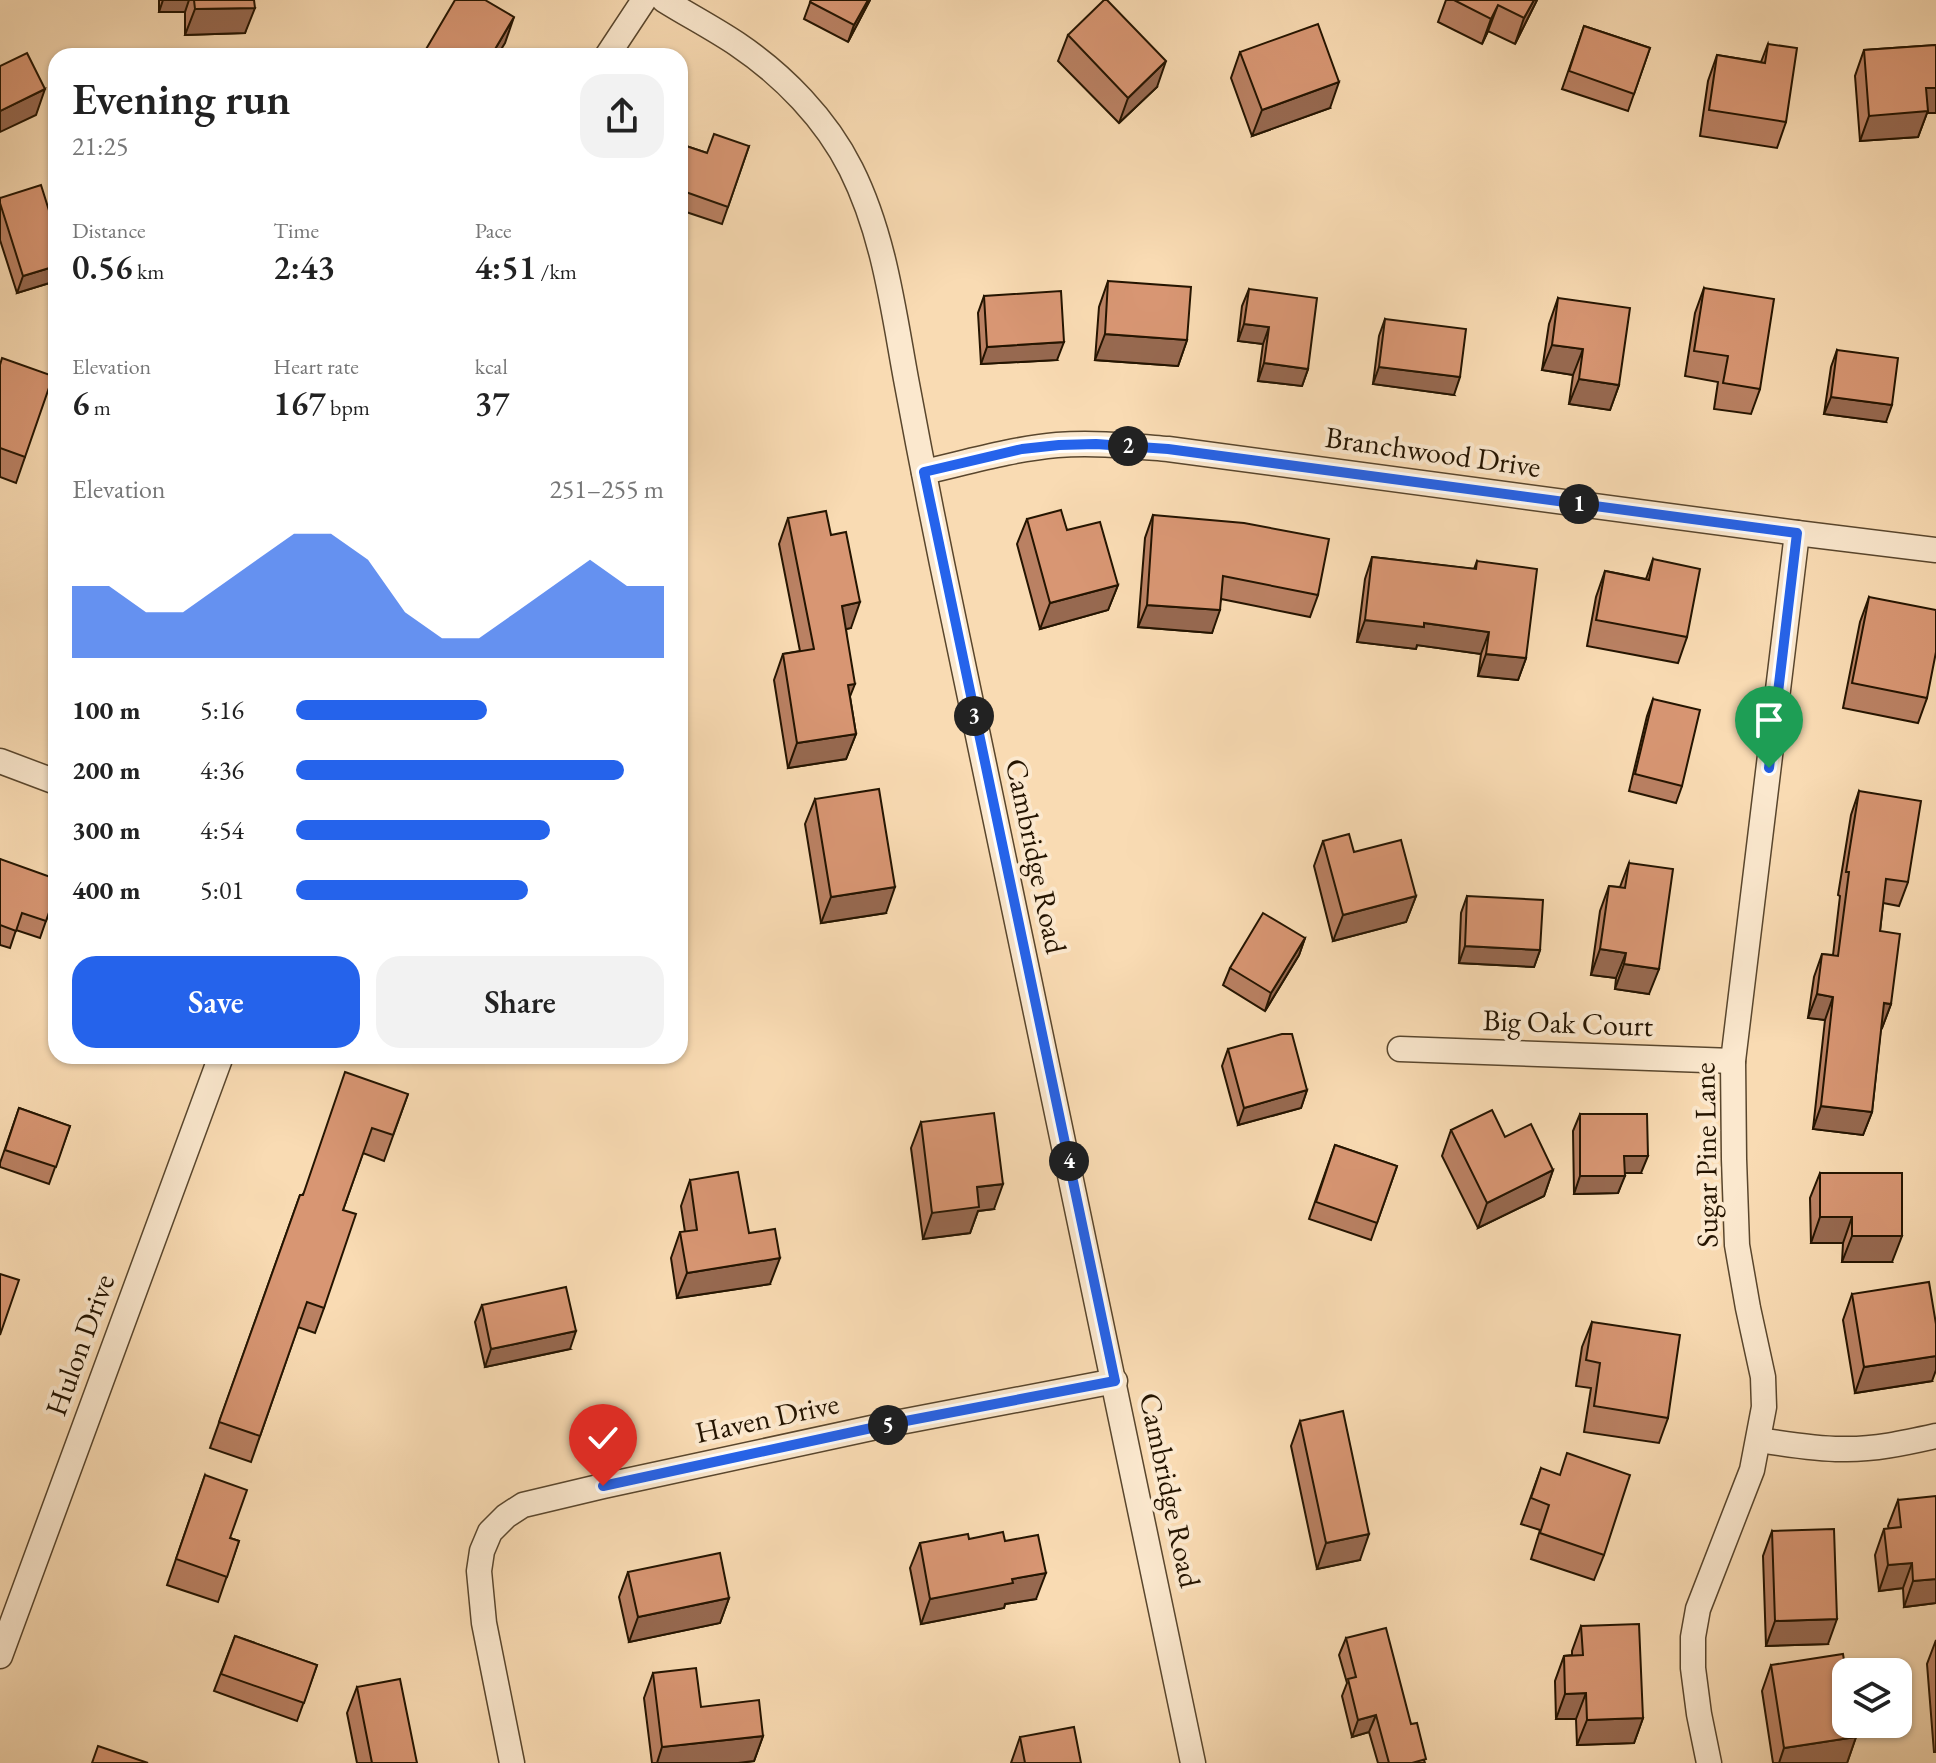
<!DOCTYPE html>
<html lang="en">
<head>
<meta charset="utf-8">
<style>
	:root { --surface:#fff; --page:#f2f2f2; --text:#222; --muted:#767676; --accent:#2563eb }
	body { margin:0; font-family:"EB Garamond",serif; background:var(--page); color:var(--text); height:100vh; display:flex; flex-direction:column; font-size:30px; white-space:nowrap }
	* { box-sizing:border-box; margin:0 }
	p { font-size:26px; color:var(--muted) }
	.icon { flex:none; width:44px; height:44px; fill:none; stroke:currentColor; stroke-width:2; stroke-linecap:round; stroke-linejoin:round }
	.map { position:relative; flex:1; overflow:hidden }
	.details { position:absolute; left:48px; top:48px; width:640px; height:1016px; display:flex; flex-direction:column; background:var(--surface); border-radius:24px; box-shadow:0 2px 6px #0004 }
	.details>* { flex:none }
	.fabs { position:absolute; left:1832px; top:1658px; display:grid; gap:16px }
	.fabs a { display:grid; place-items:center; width:80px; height:80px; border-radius:16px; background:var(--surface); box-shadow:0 2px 6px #0004; font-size:40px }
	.pin { position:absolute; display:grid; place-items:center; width:68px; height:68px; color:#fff; margin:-82px -34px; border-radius:50% 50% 50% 0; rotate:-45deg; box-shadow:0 0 8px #0007 }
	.pin .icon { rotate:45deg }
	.km { position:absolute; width:40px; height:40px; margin:-20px; border-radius:50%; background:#222; color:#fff; font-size:22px; line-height:40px; text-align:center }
	.round { display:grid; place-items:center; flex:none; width:84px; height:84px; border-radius:24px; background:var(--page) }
	.summary { display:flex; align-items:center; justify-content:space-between; height:136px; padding:0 24px }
	h1 { font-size:44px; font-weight:600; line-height:60px }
	.stats { display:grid; grid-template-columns:repeat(3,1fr); gap:12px; height:136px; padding:8px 24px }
	.stats div { display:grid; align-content:center }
	.stats b { font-size:34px; font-weight:600 }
	.stats small { font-size:22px; font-weight:400 }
	.stats p { font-size:22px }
	.chart { height:224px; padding:16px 24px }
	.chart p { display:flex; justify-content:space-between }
	.chart svg { width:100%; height:144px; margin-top:8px; fill:var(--accent); opacity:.7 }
	.cta { display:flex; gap:16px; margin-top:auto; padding:16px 24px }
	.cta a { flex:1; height:92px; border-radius:24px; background:var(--accent); color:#fff; font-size:32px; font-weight:600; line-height:92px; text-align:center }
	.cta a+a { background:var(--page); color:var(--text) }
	ul { padding:0 24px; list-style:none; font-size:26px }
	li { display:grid; grid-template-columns:128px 96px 1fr; align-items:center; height:60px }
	li i { height:20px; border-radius:10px; background:var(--accent) }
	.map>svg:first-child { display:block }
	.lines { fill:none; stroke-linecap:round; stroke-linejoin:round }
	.minor-casing { stroke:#59462d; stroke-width:27 }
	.minor { stroke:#fbe8ce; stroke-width:24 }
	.wall { fill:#ba8163; stroke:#241400; stroke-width:2 }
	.shaded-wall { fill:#976950; stroke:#241400; stroke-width:2 }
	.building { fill:#d89673; stroke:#241400; stroke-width:2 }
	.route-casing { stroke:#fff; stroke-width:16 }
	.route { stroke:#2563eb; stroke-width:10 }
	.labels { text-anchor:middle; stroke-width:8; stroke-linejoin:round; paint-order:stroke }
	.street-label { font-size:30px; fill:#241400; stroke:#fbe8ce }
</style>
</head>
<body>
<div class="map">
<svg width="1936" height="1763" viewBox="0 0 1936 1763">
	<rect width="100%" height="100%" fill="#f9dbb3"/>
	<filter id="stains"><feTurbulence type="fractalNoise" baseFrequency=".0025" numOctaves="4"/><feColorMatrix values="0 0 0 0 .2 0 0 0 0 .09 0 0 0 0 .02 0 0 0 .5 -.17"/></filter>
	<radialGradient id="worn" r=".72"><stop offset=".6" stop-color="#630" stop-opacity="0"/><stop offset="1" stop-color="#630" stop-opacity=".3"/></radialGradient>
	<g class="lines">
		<g class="minor-casing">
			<g id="minor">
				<path d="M664,0C688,15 713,28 737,44C783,75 826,119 851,169C884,235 893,308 906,379C921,460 937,541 954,621C1035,1001 1114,1382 1193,1763"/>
				<path d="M607,56L644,0"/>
				<path d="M924,472C968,462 1012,449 1057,445C1094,442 1131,446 1168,449L1797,533L1936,550"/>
				<path d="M0,761L56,782"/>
				<path d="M1400,1049L1733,1061"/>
				<path d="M1759,1440C1786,1444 1814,1449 1841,1449C1873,1450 1905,1443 1936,1436"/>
				<path d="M0,1656L221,1056"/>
				<path d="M512,1763L484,1623L479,1571L482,1551L490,1532L506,1516L523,1505L603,1486L890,1424L1115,1381"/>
				<path d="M1709,1763L1699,1714L1693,1668V1637L1698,1609L1752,1470L1764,1407L1763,1377L1748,1308L1737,1245L1734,1159L1733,1061L1797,533"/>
			</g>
		</g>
		<use href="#minor" class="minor"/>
	</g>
	<g class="wall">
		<path d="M159,0H254L245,33L185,35V12H159Z"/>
		<path d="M811,0H870L848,42L804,19Z"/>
		<path d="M1446,0H1537L1515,44L1488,31L1482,44L1438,22Z"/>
		<path d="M1584,26L1650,48L1628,111L1562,89Z"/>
		<path d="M1068,35L1157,87L1119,123L1058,61Z"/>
		<path d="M1768,44L1786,122L1777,148L1700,136L1708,81L1717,55L1761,62Z"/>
		<path d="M1936,45V113H1927L1918,137L1860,141L1855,76L1864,50Z"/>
		<path d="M1240,52L1330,108L1252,136L1231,78Z"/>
		<path d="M680,144L707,153L749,146L722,224L680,210Z"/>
		<path d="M0,198L56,266V281L17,293L0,240Z"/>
		<path d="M1108,281L1187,340L1178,366L1095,360L1099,307Z"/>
		<path d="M1704,288L1760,389L1751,414L1714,409L1718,382L1685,376L1695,313Z"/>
		<path d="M1249,289L1308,369L1302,386L1258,381L1263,344L1238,341L1242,306Z"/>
		<path d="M984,296L1057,360L981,364L978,313Z"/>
		<path d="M1558,298L1619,385L1610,410L1569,404L1573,375L1542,370L1549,324Z"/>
		<path d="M1385,319L1454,395L1373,384L1379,336Z"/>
		<path d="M1837,350L1886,422L1824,414L1831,367Z"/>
		<path d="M0,365L25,457L16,483L0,477Z"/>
		<path d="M1153,515L1318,595L1310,617L1221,599L1212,633L1138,627L1145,538Z"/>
		<path d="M788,518L831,535L851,628L846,629L850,697L856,734L846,759L788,768L774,680L783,654L800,651L779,544Z"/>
		<path d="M1027,519L1067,530L1118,585L1108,610L1040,629L1017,544Z"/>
		<path d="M1372,557L1474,569L1477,561L1526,658L1518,680L1478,676L1481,654L1417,645L1416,649L1357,642L1365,579Z"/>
		<path d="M1653,559L1687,637L1678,663L1587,646L1596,597L1605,571L1646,579Z"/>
		<path d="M1869,597L1927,698L1918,723L1843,708L1860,622Z"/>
		<path d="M1653,699L1682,786L1676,803L1629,791L1647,716Z"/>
		<path d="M1859,791L1908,882L1899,906L1883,903L1880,931L1891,1004L1882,1028L1881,1027L1872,1112L1863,1135L1813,1129L1825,1020L1808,1018L1814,977L1822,954L1833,955L1840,896L1838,895L1851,815Z"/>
		<path d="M815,799L886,913L821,923L805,824Z"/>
		<path d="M1323,841L1354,852L1416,896L1406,922L1333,941L1314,866Z"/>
		<path d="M0,859L56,892L40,938L16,930L10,948L0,945Z"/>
		<path d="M1629,863L1649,994L1615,989L1616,978L1591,975L1600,911L1609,886L1620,887Z"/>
		<path d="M1467,896L1540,950L1534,967L1459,963L1461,913Z"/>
		<path d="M1305,938L1299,955L1265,1011L1223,985L1230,968Z"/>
		<path d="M1228,1049L1307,1090L1301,1108L1238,1125L1222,1066Z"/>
		<path d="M384,1056H405L403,1062Z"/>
		<path d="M408,1094L384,1161L363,1153L343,1210L324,1308L315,1333L298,1327L251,1462L210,1448L300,1195H302Z"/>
		<path d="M19,1108L70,1126L49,1184L0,1167V1163Z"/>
		<path d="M1580,1114L1641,1173H1625L1618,1193L1574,1194L1573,1131Z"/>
		<path d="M921,1122L994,1209L978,1211L970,1233L923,1239L911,1148Z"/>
		<path d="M1451,1130L1505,1137L1553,1170L1544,1196L1478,1228L1442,1156Z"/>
		<path d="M1335,1145L1397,1166L1371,1240L1309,1219Z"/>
		<path d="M1820,1173L1892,1262H1842L1843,1243H1811L1810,1198Z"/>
		<path d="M690,1180L770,1284L677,1298L671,1258L680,1232H685L681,1206Z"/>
		<path d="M1852,1294L1932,1381L1855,1393L1843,1320Z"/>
		<path d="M482,1305L570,1349L485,1367L475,1322Z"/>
		<path d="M1592,1322L1668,1418L1659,1443L1584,1432L1591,1388L1576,1386L1582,1347Z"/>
		<path d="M1300,1421L1360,1560L1317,1569L1291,1446Z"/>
		<path d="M1541,1468L1604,1555L1594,1580L1531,1559L1540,1530L1521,1524Z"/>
		<path d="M205,1475L230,1538L239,1541L218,1602L167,1585Z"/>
		<path d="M1898,1500L1936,1603L1904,1607L1903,1588L1879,1591L1875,1555L1884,1529H1889L1888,1526Z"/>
		<path d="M1772,1531L1828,1644L1766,1646L1763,1556Z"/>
		<path d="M969,1539L1005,1541L1036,1599L1005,1604L1004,1608L921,1624L910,1568L920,1543Z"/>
		<path d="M628,1572L729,1598L720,1623L629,1642L619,1597Z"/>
		<path d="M1581,1626L1643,1718L1634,1743L1577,1745L1576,1719H1556L1555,1681L1564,1656L1572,1655V1651Z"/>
		<path d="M235,1636L317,1665L297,1721L214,1691Z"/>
		<path d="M1346,1638L1411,1724L1425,1763H1378L1369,1732L1352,1737L1342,1696L1347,1683L1339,1655Z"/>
		<path d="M1936,1640V1752H1934L1927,1664Z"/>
		<path d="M1771,1665L1856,1737L1847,1763H1773L1762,1691Z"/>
		<path d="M653,1673L701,1707L763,1736L754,1761L738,1763H652L644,1698Z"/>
		<path d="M357,1687L417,1763H357L347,1713Z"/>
		<path d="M1020,1737L1081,1763H1011Z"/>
	</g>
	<g class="shaded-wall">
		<path d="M163,0H189L185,12H159Z"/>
		<path d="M868,0H870L848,42L854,25Z"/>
		<path d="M1534,0H1537L1515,44L1524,18Z"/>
		<path d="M1498,5L1488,31L1482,44L1491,19Z"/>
		<path d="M255,8L245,33L185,35L195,9Z"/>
		<path d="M514,17L505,43L497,56H491Z"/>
		<path d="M1166,61L1157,87L1119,123L1128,98Z"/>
		<path d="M1339,82L1330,108L1252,136L1262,110Z"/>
		<path d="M1926,88H1936V113H1927L1918,137L1860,141L1869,116Z"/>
		<path d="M45,89L36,115L0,132V111Z"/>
		<path d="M56,266V281L17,293L23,276Z"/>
		<path d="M1244,324L1269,327L1263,344L1238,341Z"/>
		<path d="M1105,334L1187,340L1178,366L1095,360Z"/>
		<path d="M1064,342L1057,360L981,364L987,347Z"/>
		<path d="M1552,345L1583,349L1573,375L1542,370Z"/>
		<path d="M1264,363L1308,369L1302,386L1258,381Z"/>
		<path d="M1379,367L1460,377L1454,395L1373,384Z"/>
		<path d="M1579,379L1619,385L1610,410L1569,404Z"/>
		<path d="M1831,397L1892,405L1886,422L1824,414Z"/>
		<path d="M1118,585L1108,610L1040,629L1050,603Z"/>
		<path d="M860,602L851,628L833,632L842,606Z"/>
		<path d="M1147,605L1220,610L1212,633L1138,627Z"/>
		<path d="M1365,620L1424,623L1489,632L1481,654L1417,645L1416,649L1357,642Z"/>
		<path d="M1486,654L1526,658L1518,680L1478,676Z"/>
		<path d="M855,684L845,709L848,685Z"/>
		<path d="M856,734L846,759L788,768L797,743Z"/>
		<path d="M895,887L886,913L821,923L831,897Z"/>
		<path d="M1416,896L1406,922L1333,941L1343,915Z"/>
		<path d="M1305,938L1299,955L1265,1011L1271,993Z"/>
		<path d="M1465,946L1540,950L1534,967L1459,963Z"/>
		<path d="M1600,949L1626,953L1616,978L1591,975Z"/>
		<path d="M1624,964L1659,969L1649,994L1615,989Z"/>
		<path d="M1817,994L1833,997L1825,1020L1808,1018Z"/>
		<path d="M1884,1003L1891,1004L1882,1028L1875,1027Z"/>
		<path d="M1307,1090L1301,1108L1238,1125L1244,1108Z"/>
		<path d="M1821,1106L1872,1112L1863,1135L1813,1129Z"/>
		<path d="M1624,1156H1648L1641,1173H1618Z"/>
		<path d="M1553,1170L1544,1196L1478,1228L1487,1203Z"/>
		<path d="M1580,1176H1625L1618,1193L1574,1194Z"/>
		<path d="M1003,1184L994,1209L978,1211L970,1233L923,1239L932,1213L977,1187Z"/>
		<path d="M1820,1217H1852L1843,1243H1811Z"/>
		<path d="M1852,1236H1902L1892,1262H1842Z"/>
		<path d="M780,1258L770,1284L677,1298L687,1273Z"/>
		<path d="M576,1331L570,1349L485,1367L491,1349Z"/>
		<path d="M1936,1356V1370L1932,1381L1855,1393L1864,1367Z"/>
		<path d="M1369,1534L1360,1560L1317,1569L1326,1543Z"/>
		<path d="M1912,1563L1903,1588L1879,1591L1888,1565Z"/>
		<path d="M1046,1573L1036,1599L1005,1604L1004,1608L921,1624L930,1599L1012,1579Z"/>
		<path d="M1936,1579V1603L1904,1607L1913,1581Z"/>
		<path d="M729,1598L720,1623L629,1642L638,1617Z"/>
		<path d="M1837,1619L1828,1644L1766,1646L1775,1621Z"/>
		<path d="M1586,1693L1576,1719H1556L1565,1694Z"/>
		<path d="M1376,1715L1369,1732L1352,1737L1358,1720Z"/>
		<path d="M1643,1718L1634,1743L1577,1745L1587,1720Z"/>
		<path d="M763,1736L754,1761L738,1763H657L662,1747Z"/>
		<path d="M1856,1737L1847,1763H1779L1784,1748Z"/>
	</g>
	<g class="building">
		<path d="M194,0H254L255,8L195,9Z"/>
		<path d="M455,0H485L514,17L491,56H422Z"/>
		<path d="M811,0H868L854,25L810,2Z"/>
		<path d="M1104,0H1107L1166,61L1128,98L1068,35Z"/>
		<path d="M1454,0H1534L1524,18L1498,5L1491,19Z"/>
		<path d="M1318,24L1339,82L1262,110L1240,52Z"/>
		<path d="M1584,26L1650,48L1634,94L1569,71Z"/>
		<path d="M1768,44L1797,48L1786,122L1709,110L1717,55L1765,63Z"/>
		<path d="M1936,45V88H1926L1928,111L1869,116L1864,50Z"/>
		<path d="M27,53L45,89L0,111V66Z"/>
		<path d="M714,134L749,146L728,207L680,190V144L707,153Z"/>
		<path d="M41,185L56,233V266L23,276L0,203V198Z"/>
		<path d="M680,273L684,274L680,286Z"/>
		<path d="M1108,281L1191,287L1187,340L1105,334Z"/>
		<path d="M1704,288L1774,299L1760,389L1723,383L1728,356L1694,351Z"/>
		<path d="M1249,289L1317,298L1308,369L1264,363L1269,327L1244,324Z"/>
		<path d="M1061,291L1064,342L987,347L984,296Z"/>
		<path d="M1558,298L1630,308L1619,385L1579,379L1583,349L1552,345Z"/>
		<path d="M1385,319L1466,329L1460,377L1379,367Z"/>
		<path d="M1837,350L1898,358L1892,405L1831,397Z"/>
		<path d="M2,358L53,376L25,457L0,448V365Z"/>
		<path d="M1061,510L1067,530L1100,522L1118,585L1050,603L1027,519Z"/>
		<path d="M826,511L831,535L846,532L860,602L842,606L855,684L848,685L856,734L797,743L783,654L814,649L788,518Z"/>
		<path d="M1153,515L1244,523L1329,539L1318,595L1223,576L1220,610L1147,605Z"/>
		<path d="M1372,557L1476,569L1477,561L1537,569L1526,658L1486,654L1489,632L1424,623V627L1365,620Z"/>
		<path d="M1653,559L1700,569L1687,637L1596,620L1605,571L1649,580Z"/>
		<path d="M1869,597L1936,610V652L1927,698L1852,683Z"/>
		<path d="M1653,699L1700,710L1682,786L1635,774Z"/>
		<path d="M879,789L895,887L831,897L815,799Z"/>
		<path d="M1859,791L1921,801L1908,882L1886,879L1880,931L1900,934L1891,1004L1884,1003L1872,1112L1821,1106L1833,997L1817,994L1822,954L1838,956L1849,872H1846Z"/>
		<path d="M1349,834L1354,852L1401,840L1416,896L1343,915L1323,841Z"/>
		<path d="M0,859L56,879V892L46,921L22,913L16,931L0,925Z"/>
		<path d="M1629,863L1673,869L1659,969L1624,964L1626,953L1600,949L1609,886L1625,888Z"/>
		<path d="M1467,896L1543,900L1540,950L1465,946Z"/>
		<path d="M1263,913L1305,938L1271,993L1230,968Z"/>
		<path d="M1282,1034H1292L1307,1090L1244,1108L1228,1049Z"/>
		<path d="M345,1072L408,1094L393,1135L372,1128L343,1210L356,1214L324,1308L307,1302L260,1436L219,1422L300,1195H303Z"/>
		<path d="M19,1108L70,1126L56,1167L5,1150Z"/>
		<path d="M1492,1110L1505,1137L1531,1124L1553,1170L1487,1203L1451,1130Z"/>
		<path d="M994,1113L1003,1184L977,1187L979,1207L932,1213L921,1122Z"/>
		<path d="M1580,1114H1647L1648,1156H1624L1625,1176H1580Z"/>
		<path d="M1335,1145L1397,1166L1377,1223L1316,1202Z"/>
		<path d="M738,1172L749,1233L775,1229L780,1258L687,1273L680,1232L697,1230L690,1180Z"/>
		<path d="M1820,1173H1902V1236H1852V1217H1820Z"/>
		<path d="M0,1274L19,1280L0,1335Z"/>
		<path d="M1929,1282L1936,1324V1356L1864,1367L1852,1294Z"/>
		<path d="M566,1287L576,1331L491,1349L482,1305Z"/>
		<path d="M1592,1322L1680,1335L1668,1418L1594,1406L1600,1363L1586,1360Z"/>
		<path d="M1343,1411L1369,1534L1326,1543L1300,1421Z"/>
		<path d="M1567,1453L1630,1475L1604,1555L1540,1533L1549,1505L1531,1498L1541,1468L1560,1475Z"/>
		<path d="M205,1475L247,1490L230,1538L239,1541L227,1577L176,1559Z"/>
		<path d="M1936,1496V1579L1913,1581L1912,1563L1888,1565L1884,1529L1901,1527L1898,1500Z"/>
		<path d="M1834,1529L1837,1619L1775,1621L1772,1531Z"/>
		<path d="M1003,1532L1005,1541L1038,1535L1046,1573L1012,1579L1013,1583L930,1599L920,1543L968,1534L969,1539Z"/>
		<path d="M720,1553L729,1598L638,1617L628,1572Z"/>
		<path d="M1639,1624L1643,1718L1587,1720L1586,1693L1565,1694L1564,1656L1583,1655L1581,1626Z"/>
		<path d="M1386,1628L1411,1724L1417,1723L1426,1759L1412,1763H1389L1376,1715L1358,1720L1348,1679L1356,1677L1346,1638Z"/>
		<path d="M235,1636L317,1665L304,1703L221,1674Z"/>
		<path d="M1843,1654L1846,1672V1724H1854L1856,1737L1784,1748L1771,1665Z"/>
		<path d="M696,1668L701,1707L759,1700L763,1736L662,1747L653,1673Z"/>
		<path d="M400,1679L417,1763H372L357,1687Z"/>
		<path d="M1074,1727L1081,1763H1025L1020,1737Z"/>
		<path d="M98,1746L148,1763H92Z"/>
	</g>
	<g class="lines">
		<g class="route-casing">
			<path id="route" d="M603,1486L890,1424L1115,1381L924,472L1022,449L1059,445L1096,444L1168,449L1797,533L1769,768"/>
		</g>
		<use href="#route" class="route"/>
	</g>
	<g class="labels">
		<g class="street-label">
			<text transform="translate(1433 452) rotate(8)" y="10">Branchwood Drive</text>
			<text transform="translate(1036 856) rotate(78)" y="10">Cambridge Road</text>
			<text transform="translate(1568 1023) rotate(2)" y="10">Big Oak Court</text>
			<text transform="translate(1706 1155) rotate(-91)" y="10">Sugar Pine Lane</text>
			<text transform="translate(80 1345) rotate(-70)" y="10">Hulon Drive</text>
			<text transform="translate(767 1418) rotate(-12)" y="10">Haven Drive</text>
			<text transform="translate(1170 1490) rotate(78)" y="10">Cambridge Road</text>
		</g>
	</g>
	<rect width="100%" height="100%" filter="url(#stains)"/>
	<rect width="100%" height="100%" fill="url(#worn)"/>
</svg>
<div class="fabs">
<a><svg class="icon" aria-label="layers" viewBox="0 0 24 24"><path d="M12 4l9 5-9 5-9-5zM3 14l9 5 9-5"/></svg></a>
</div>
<div class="pin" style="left:1769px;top:768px;background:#1e9e55"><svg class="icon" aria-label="arrive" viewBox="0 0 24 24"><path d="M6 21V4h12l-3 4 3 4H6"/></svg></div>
<div class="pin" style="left:603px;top:1486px;background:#d93025"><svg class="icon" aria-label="check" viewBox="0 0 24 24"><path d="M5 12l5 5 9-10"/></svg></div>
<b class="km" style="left:1579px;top:504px">1</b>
<b class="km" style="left:1128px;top:446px">2</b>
<b class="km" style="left:974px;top:716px">3</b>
<b class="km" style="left:1069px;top:1161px">4</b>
<b class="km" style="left:888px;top:1425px">5</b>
<section class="details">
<div class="summary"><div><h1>Evening run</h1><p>21:25</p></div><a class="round"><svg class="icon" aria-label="share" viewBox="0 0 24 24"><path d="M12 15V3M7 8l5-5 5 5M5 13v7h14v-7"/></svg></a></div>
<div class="stats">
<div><p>Distance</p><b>0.56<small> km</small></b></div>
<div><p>Time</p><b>2:43</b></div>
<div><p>Pace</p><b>4:51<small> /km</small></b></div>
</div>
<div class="stats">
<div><p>Elevation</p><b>6<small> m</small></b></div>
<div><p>Heart rate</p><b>167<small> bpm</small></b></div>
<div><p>kcal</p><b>37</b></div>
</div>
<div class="chart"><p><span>Elevation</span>251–255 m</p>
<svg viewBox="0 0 160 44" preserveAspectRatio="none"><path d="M0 44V22L10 22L20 30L30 30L40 22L50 14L60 6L70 6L80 14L90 30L100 38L110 38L120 30L130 22L140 14L150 22L160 22V44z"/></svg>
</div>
<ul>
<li><b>100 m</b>5:16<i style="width:52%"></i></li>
<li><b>200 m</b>4:36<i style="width:89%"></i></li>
<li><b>300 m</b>4:54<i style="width:69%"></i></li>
<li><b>400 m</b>5:01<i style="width:63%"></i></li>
</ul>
<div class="cta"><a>Save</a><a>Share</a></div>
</section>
</div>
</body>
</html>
